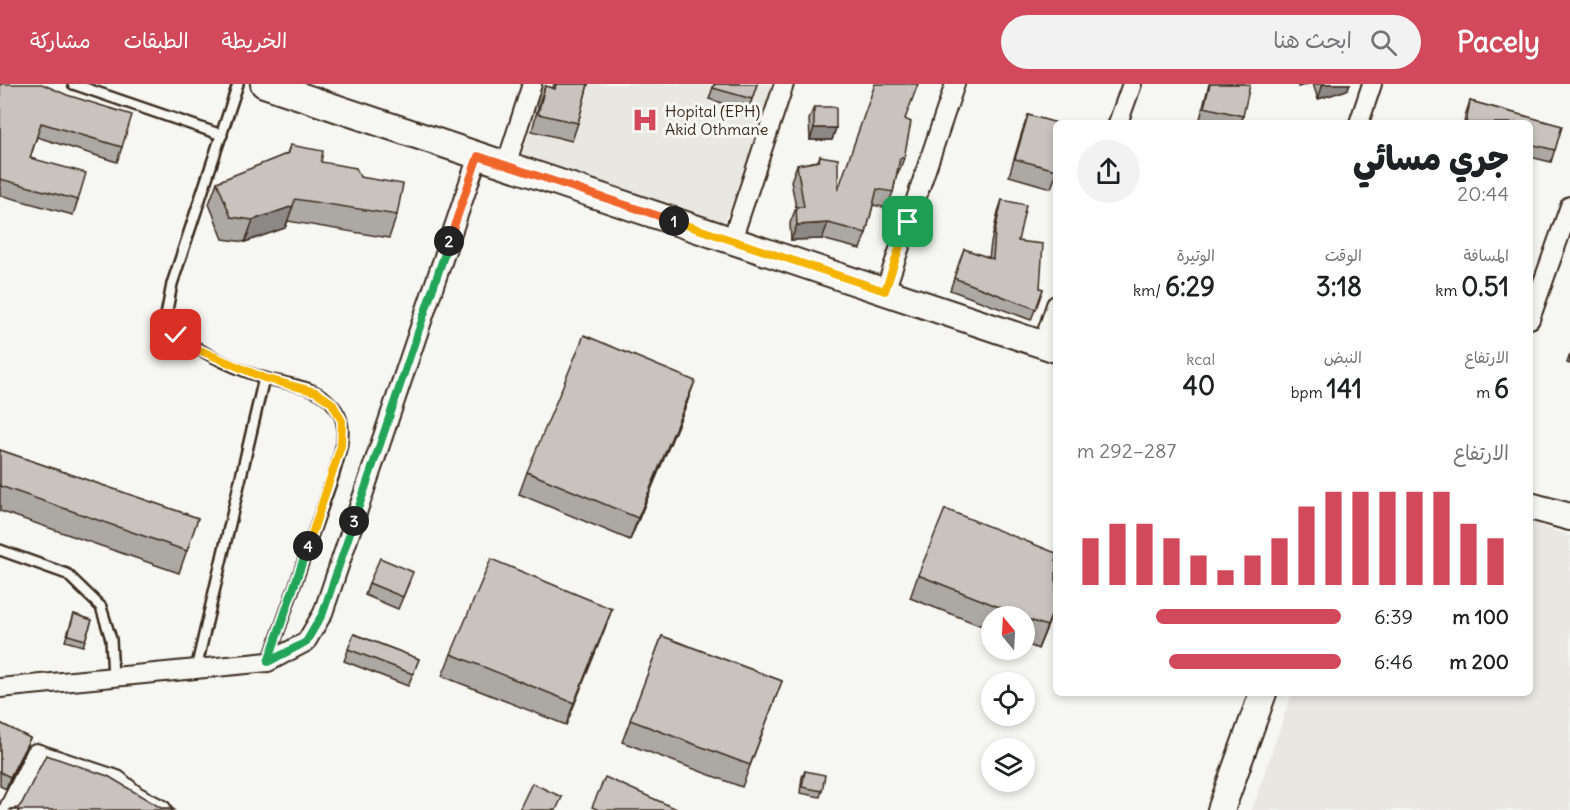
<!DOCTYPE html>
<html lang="ar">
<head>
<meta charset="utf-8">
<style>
	:root { --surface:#fff; --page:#f2f2f2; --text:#202124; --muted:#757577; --accent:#d1495b }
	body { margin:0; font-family:Delius,"Playpen Sans Arabic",sans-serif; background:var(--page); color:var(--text); direction:rtl; height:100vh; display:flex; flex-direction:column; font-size:22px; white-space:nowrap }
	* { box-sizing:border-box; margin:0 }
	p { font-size:20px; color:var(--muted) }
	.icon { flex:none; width:33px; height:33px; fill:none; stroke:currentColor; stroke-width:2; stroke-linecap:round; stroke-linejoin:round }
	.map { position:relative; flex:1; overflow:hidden; direction:ltr }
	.details { position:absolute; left:1053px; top:36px; width:480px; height:576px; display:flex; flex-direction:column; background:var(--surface); border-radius:9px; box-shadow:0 3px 9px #0003; direction:rtl }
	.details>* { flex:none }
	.needle { width:39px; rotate:342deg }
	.controls { position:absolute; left:981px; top:522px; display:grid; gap:12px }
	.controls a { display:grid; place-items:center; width:54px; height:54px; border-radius:50%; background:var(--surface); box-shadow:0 3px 9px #0003; font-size:30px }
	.pin { position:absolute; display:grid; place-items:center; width:51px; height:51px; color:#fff; margin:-26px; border-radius:12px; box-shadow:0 3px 9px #0006 }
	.km { position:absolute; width:30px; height:30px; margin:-15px; border-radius:50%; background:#222; color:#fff; font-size:16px; line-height:30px; text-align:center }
	.round { display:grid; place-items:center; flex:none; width:63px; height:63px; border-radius:32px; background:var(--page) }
	.summary { display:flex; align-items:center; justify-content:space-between; height:102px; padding:0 24px }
	h1 { font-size:33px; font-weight:800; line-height:45px }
	.figures { display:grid; grid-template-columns:repeat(3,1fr); gap:9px; height:102px; padding:6px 24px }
	.figures div { display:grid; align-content:center }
	.figures b { font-size:26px; font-weight:800 }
	.figures small { font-size:16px; font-weight:400 }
	.figures p { font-size:16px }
	.chart { height:168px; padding:12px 24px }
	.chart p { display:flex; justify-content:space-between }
	.chart svg { width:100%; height:108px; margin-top:6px; stroke:var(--accent); stroke-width:6 }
	ul { padding:0 24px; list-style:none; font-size:20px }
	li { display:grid; grid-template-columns:96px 72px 1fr; align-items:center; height:45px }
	li i { height:15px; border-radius:8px; background:var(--accent) }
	header { display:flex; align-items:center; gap:36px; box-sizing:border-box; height:84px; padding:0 30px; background:var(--accent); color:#fff }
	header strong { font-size:28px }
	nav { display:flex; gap:33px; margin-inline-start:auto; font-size:21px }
	.search { width:420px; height:54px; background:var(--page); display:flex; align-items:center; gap:15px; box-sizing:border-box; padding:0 21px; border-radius:33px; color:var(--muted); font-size:22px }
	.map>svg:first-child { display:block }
	.built { fill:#e8e7e2 }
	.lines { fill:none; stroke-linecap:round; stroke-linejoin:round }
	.service-casing { stroke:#3b2a1e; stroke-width:14 }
	.minor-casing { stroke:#3b2a1e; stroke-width:22 }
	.secondary-casing { stroke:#3b2a1e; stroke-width:30 }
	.service { stroke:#f6f6f2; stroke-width:9 }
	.minor { stroke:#f6f6f2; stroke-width:18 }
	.secondary { stroke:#f6f6f2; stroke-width:26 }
	.wall { fill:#aca8a3; stroke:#3b2a1e; stroke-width:1.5 }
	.shaded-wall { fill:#8c8885; stroke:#3b2a1e; stroke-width:1.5 }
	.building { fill:#c8c3be; stroke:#3b2a1e; stroke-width:1.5 }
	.split-1-casing { stroke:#fff; stroke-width:12 }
	.split-2-casing { stroke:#fff; stroke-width:12 }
	.split-3-casing { stroke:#fff; stroke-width:12 }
	.split-4-casing { stroke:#fff; stroke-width:12 }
	.split-5-casing { stroke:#fff; stroke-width:12 }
	.split-1 { stroke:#f5b400; stroke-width:8 }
	.split-2 { stroke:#f0652b; stroke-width:8 }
	.split-3 { stroke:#22a559; stroke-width:8 }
	.split-4 { stroke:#22a559; stroke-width:8 }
	.split-5 { stroke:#f5b400; stroke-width:8 }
	.labels { text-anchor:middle; stroke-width:6; stroke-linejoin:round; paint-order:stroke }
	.poi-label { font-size:16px; fill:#3b2a1e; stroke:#f6f6f2; text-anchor:start }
</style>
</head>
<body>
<header>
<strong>Pacely</strong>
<div class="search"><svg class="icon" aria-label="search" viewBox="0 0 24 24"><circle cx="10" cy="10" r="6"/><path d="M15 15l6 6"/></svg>ابحث هنا</div>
<nav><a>الخريطة</a><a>الطبقات</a><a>مشاركة</a></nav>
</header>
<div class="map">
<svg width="1570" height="726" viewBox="0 0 1570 726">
	<rect width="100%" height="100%" fill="#f6f6f2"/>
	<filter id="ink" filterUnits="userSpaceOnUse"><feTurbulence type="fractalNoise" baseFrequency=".0167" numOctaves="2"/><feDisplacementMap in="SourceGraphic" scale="12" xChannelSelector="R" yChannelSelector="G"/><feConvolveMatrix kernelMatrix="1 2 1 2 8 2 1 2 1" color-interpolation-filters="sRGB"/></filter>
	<g filter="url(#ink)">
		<g class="built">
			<path d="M542,0H774L723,143L518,73Z"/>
			<path d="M1530,438L1570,452V726H1252L1292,609H1530Z"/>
		</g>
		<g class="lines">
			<g class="service-casing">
				<g id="service">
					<path d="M73,0L222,51"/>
					<path d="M238,0L172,200L165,237C185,263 236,286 268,295C283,299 302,301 316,308C327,313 340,326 342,339C345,357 338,375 333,393L269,575"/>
					<path d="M0,466L67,490L101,523L111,555L113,593"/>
					<path d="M196,585L264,294"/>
				</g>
			</g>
			<g class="minor-casing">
				<g id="minor">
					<path d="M1118,39L1132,0"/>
					<path d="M1359,39L1372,0"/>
					<path d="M506,81L532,0"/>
					<path d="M732,156L784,0"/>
					<path d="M885,207L955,0"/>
					<path d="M1530,235L1570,122"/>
					<path d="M1043,260L1056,221"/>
					<path d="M0,604L268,578L306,558L323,529L478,72"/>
					<path d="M8,726L36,669L117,696L136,712L162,726"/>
				</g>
			</g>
			<g class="secondary-casing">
				<g id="secondary">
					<path d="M264,0L1056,265"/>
					<path d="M1530,422L1570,433"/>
					<path d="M1221,726L1263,609"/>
				</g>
			</g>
			<use href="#service" class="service"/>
			<use href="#minor" class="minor"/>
			<use href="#secondary" class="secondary"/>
		</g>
		<g class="wall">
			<path d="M0,0L122,63L117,78L37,53L30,74L78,116L73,131L0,111Z"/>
			<path d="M554,0H588L578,39L572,57L532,47L539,19L545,2L553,4Z"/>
			<path d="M714,0H757L748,27L709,15Z"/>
			<path d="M1209,0H1245L1243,32L1241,39H1217L1200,35Z"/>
			<path d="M1313,0H1350L1347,6L1318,15Z"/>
			<path d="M1470,17L1562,42L1551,78L1530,73V39H1464L1466,29Z"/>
			<path d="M814,23L836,44L832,56H810L809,35Z"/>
			<path d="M1028,31L1056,39V91L1051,104L1009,92L1022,48Z"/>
			<path d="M905,35L904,74L898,90H897L893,108L887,124L873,121L866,149L860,165L822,155L791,156L790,139L796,124L791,97L797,81L818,77L820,72L838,105Z"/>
			<path d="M290,61L321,78L360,93L397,131L389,154L288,137L285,144L245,158L223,155L209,120L217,98L287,70Z"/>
			<path d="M1002,116L1018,157L1040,204L1043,205L1031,236L950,206L964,165L989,174L991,159L998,128Z"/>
			<path d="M1570,270V280L1567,279Z"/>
			<path d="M687,319L630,456L519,410L527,388Z"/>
			<path d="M0,366L198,434L179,489L0,427Z"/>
			<path d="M918,491L1056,521L1038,565L1024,559V532H992V546L910,514Z"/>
			<path d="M369,499H409L398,525L365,511Z"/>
			<path d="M612,525L566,641L442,592L451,570Z"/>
			<path d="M74,530L92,536L83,562L65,557Z"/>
			<path d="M354,550L419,575L408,602L344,577Z"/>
			<path d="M662,552L782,597L742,703L622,658Z"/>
			<path d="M0,639L30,654L25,665L6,705L0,702Z"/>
			<path d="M805,687L822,707L820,713L800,709L802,693Z"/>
		</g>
		<g class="shaded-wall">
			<path d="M1299,0H1308L1298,3Z"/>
			<path d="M1323,0H1350L1347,6L1318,15Z"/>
			<path d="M814,44H836L832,56H810Z"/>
			<path d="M293,122L285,144L245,158L253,136Z"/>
			<path d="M828,139L822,155L791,156L797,141Z"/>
			<path d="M695,297L687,319L630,456L638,434Z"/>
			<path d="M1056,519V521L1038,565Z"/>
			<path d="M612,525L604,547L566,641L574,619Z"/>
			<path d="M30,654L25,665L6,705L10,693Z"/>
		</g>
		<g class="building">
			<path d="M0,0H42L67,11L132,31L122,63L41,39L30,74L86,89L78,116L0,95V15L1,11H0Z"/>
			<path d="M556,0H588L578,39L538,30L545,2L555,5Z"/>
			<path d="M715,0H757L752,15L713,4Z"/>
			<path d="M875,0H918L905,35L911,38L904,74H900L893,108L877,105L866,149L828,139L797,141L796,123H804L797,81L819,77L820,72L838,75V106Z"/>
			<path d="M1210,0H1245L1250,1L1243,32L1204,23Z"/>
			<path d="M1470,17L1562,42L1555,66L1530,60V39H1466Z"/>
			<rect x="814" y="23" width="22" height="21"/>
			<path d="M1028,31L1057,39H1056V86L1015,75Z"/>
			<path d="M290,61L323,67L321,78L356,84L360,93L403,100L397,131L295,115L293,122L253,136L231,133L217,98L289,69Z"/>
			<path d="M1002,116L1026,121L1018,157L1043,160L1040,204L1043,205L1036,225L954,194L964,165L993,175L995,147Z"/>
			<path d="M584,251L695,297L638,434L527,388Z"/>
			<path d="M0,366L198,434L187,467L0,402Z"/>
			<path d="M945,425L1056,469V519L1047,542L1024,534V532H1022L918,491Z"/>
			<path d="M380,474L413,488L403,513L369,499Z"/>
			<path d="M491,475L612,525L574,619L451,570Z"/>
			<path d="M74,530L92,536L85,556L68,551Z"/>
			<path d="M354,550L419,575L413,590L348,565Z"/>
			<path d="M662,552L782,597L750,681L630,636Z"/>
			<path d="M0,639L30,654L10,693L0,688Z"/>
			<path d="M46,671L108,692L161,724H171L175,726H10L11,725L18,724L22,719Z"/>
			<path d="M805,687L825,691L822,707L802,703Z"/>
			<path d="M605,693L679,726H599L592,723Z"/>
			<path d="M532,699L562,713L556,726H519Z"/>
		</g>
	</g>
	<g class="lines" filter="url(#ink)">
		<g class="split-1-casing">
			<path id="split-1" d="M674,137L885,207L908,138"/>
		</g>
		<g class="split-2-casing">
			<path id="split-2" d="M449,157L478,72L674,137"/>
		</g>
		<g class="split-3-casing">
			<path id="split-3" d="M354,437L449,157"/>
		</g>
		<g class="split-4-casing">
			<path id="split-4" d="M308,462L268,578L306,558L323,529L354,437"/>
		</g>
		<g class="split-5-casing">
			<path id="split-5" d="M176,251L190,262L264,294L316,308L332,319L342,337L341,362L308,462"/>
		</g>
		<use href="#split-1" class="split-1"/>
		<use href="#split-2" class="split-2"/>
		<use href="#split-3" class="split-3"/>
		<use href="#split-4" class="split-4"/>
		<use href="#split-5" class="split-5"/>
	</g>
	<defs>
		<g id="hospital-bare" transform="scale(2.07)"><path d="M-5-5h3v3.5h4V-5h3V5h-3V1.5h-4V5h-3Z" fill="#d1495b" stroke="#f6f6f2" stroke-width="2.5" paint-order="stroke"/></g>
	</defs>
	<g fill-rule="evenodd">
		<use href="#hospital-bare" x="645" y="36"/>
	</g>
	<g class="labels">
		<g class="poi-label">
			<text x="665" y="33">Hopital (EPH)<tspan x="665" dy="18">Akid Othmane</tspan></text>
		</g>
	</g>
</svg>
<div class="controls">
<a><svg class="needle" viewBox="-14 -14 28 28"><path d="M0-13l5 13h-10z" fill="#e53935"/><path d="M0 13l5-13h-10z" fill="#757577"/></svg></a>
<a><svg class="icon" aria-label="locate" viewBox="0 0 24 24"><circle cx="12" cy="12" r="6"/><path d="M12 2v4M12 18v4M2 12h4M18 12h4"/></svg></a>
<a><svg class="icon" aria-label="layers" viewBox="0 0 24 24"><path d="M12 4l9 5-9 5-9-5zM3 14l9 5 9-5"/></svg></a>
</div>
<div class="pin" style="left:908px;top:138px;background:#1e9e55"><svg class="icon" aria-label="arrive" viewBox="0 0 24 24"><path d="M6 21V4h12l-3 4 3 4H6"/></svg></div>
<div class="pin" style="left:176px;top:251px;background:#d93025"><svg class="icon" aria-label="check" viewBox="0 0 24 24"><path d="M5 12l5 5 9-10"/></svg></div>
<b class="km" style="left:674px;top:137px">1</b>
<b class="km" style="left:449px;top:157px">2</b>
<b class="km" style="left:354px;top:437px">3</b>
<b class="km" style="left:308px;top:462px">4</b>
<section class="details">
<div class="summary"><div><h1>جري مسائي</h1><p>20:44</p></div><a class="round"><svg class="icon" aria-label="share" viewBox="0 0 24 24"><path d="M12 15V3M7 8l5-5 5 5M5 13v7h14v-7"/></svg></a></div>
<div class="figures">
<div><p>المسافة</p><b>0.51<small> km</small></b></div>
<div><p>الوقت</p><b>3:18</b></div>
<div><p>الوتيرة</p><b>6:29<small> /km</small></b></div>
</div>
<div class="figures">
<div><p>الارتفاع</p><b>6<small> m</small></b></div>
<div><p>النبض</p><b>141<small> bpm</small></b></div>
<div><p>kcal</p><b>40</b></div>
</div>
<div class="chart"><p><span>الارتفاع</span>287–292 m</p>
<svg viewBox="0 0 160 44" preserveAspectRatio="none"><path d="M5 44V25M15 44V19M25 44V19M35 44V25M45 44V32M55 44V38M65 44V32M75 44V25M85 44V12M95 44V6M105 44V6M115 44V6M125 44V6M135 44V6M145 44V19M155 44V25"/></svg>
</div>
<ul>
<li><b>100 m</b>6:39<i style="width:70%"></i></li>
<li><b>200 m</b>6:46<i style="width:65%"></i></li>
</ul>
</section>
</div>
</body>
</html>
